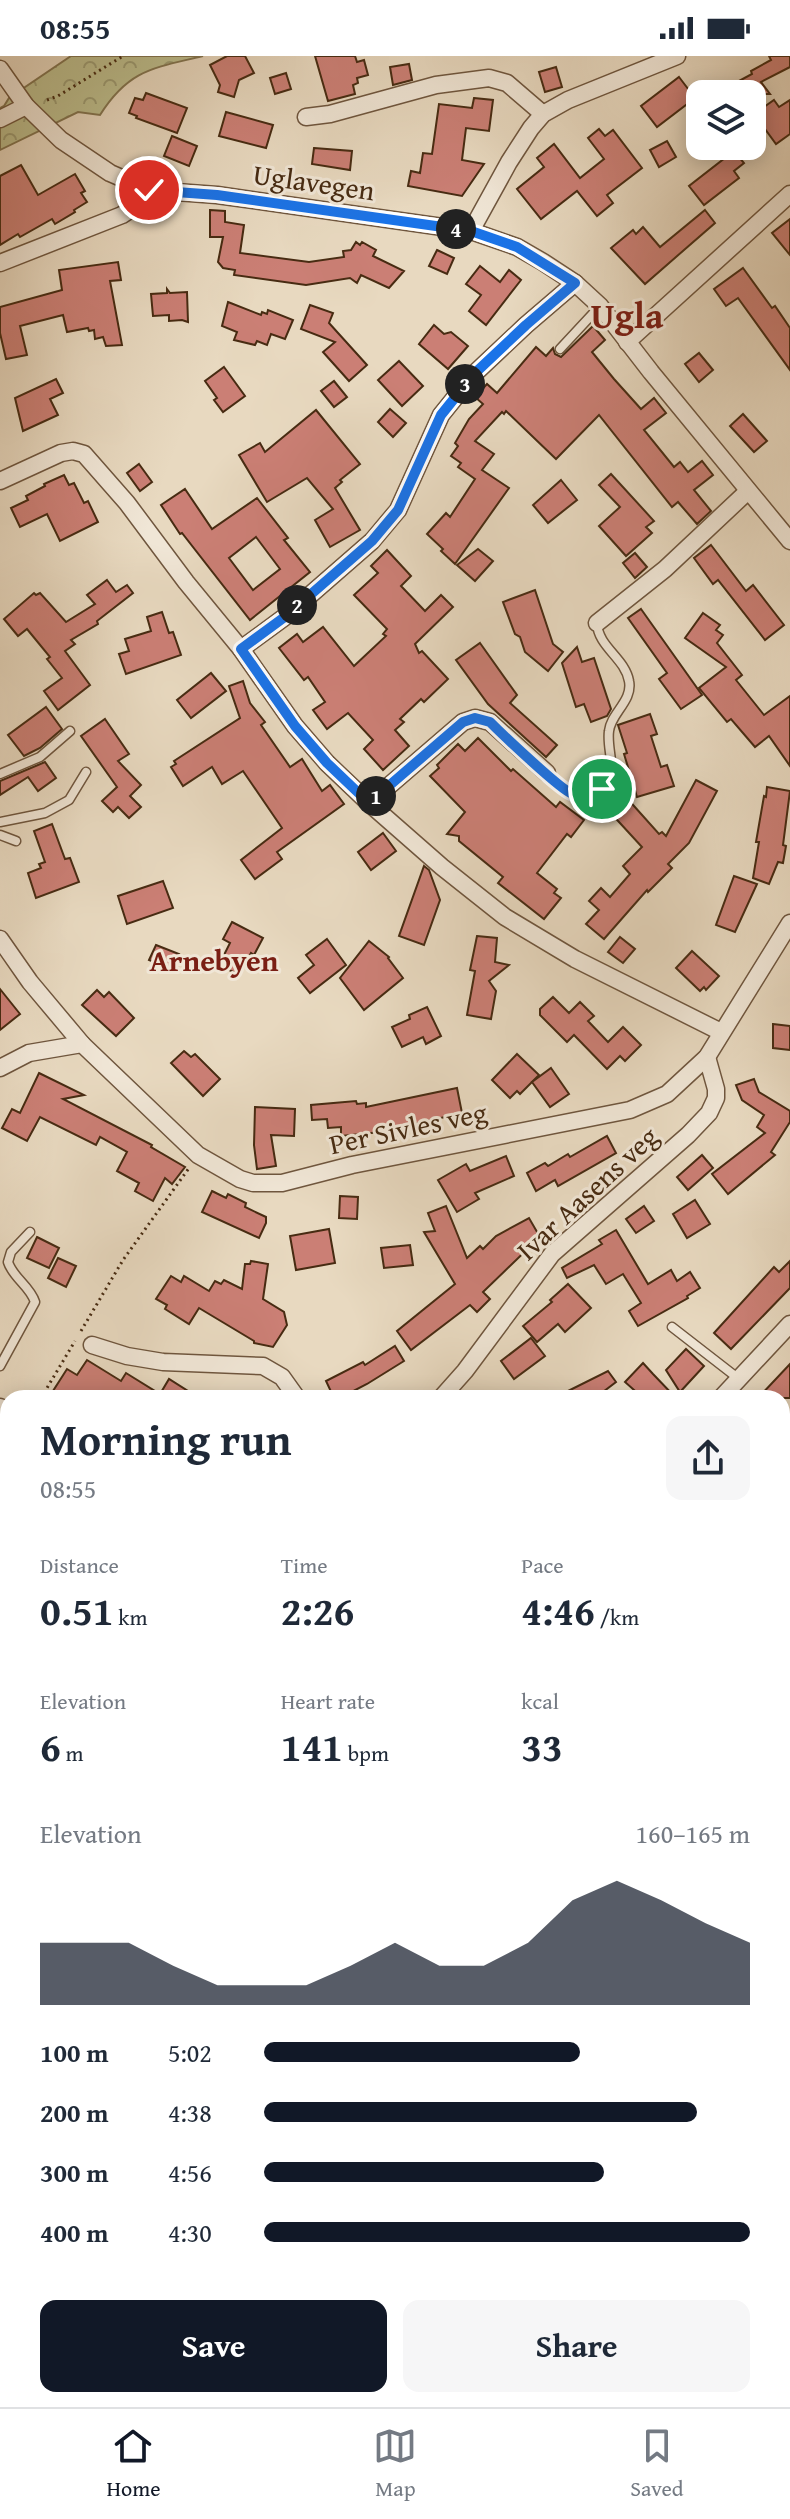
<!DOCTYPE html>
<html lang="en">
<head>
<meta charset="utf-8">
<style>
	:root { --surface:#fff; --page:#f6f6f7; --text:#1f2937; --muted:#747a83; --line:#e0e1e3; --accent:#111827 }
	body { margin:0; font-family:"Gentium Book Plus",serif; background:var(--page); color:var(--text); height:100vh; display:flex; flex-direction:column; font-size:30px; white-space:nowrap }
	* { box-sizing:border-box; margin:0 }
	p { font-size:26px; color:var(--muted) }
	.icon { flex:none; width:44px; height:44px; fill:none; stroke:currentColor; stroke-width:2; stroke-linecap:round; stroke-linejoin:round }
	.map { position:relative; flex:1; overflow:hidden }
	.side { position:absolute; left:0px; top:1334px; width:790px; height:1018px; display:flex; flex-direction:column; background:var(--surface); border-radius:24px 24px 0 0; box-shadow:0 4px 20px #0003 }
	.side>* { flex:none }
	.fabs { position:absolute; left:686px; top:24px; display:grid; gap:16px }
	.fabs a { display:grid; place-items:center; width:80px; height:80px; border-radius:16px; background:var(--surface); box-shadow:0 4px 20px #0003; font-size:40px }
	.pin { position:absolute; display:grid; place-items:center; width:68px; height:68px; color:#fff; margin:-34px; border:4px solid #fff; border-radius:50%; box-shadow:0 2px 8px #0007 }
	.km { position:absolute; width:40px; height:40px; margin:-20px; border-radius:50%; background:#222; color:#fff; font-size:22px; line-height:40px; text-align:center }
	.round { display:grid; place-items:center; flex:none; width:84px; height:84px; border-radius:16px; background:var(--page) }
	.overview { display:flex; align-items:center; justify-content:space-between; height:136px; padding:0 40px }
	h1 { font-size:44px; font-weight:700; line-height:60px }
	.figures { display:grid; grid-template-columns:repeat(3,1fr); gap:12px; height:136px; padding:8px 40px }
	.figures div { display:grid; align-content:center }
	.figures b { font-size:40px; font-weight:700 }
	.figures small { font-size:22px; font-weight:400 }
	.figures p { font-size:22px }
	.chart { height:224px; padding:16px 40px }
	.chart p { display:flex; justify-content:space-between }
	.chart svg { width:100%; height:144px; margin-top:8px; fill:var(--accent); opacity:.7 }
	.primary-button { display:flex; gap:16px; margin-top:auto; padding:16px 40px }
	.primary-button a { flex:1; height:92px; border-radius:16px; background:var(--accent); color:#fff; font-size:32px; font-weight:700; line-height:92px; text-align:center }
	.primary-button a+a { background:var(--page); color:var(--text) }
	ul { padding:0 40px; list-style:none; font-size:26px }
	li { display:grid; grid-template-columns:128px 96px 1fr; align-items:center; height:60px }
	li i { height:20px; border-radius:10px; background:var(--accent) }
	.status { display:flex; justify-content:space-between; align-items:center; height:56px; padding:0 40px; background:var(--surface); direction:ltr }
	.status svg { height:22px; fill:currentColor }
	.tabs { display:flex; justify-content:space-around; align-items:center; height:112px; border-top:2px solid var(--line); background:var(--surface); font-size:22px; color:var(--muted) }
	.tabs a { display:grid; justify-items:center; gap:4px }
	.tabs .selected { color:var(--accent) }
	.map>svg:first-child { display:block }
	.forest { fill:url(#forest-crowns); stroke:#827450; stroke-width:2 }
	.building { fill:#cb7f75; stroke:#472b12; stroke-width:2; fill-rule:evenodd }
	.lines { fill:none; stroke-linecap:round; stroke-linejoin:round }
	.lane-casing { stroke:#6f563e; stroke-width:11 }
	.street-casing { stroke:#6f563e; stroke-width:19 }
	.path { stroke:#472b12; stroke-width:3; stroke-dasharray:2 4; stroke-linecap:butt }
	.lane { stroke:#f0e6d6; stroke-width:8 }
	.street { stroke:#f0e6d6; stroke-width:16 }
	.route-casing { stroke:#fff; stroke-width:16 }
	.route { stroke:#1a73e8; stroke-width:10 }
	.labels { text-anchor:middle; stroke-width:6; stroke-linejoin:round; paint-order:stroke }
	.street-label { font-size:28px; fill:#472b12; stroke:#f0e6d6 }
	.neighbourhood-label { font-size:30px; font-weight:bold; fill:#7a1f14; stroke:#f0e6d6 }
	.district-label { font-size:36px; font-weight:bold; fill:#7a1f14; stroke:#f0e6d6 }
</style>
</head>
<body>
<div class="status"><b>08:55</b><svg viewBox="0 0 49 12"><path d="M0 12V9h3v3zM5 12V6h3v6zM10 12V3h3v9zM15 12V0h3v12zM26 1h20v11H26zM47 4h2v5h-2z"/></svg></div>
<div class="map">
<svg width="790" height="2351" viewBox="0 0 790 2351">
	<defs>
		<pattern id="forest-crowns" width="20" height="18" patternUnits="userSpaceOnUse" patternTransform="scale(2)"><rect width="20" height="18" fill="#bcbe8e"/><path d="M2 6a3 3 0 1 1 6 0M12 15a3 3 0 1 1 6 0" fill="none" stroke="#9b9b73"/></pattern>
	</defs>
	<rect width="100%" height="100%" fill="#e8d9c0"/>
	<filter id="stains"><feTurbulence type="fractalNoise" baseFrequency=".0025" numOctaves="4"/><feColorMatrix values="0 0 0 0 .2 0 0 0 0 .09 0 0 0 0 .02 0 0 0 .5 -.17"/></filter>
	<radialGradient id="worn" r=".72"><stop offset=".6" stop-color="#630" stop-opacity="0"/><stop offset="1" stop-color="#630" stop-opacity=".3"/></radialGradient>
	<g class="forest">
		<path d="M71,0H203C154,12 129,13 100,59L78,56L0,94V52L4,50L9,42Z"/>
		<path d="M8,1597V1679H0V1603Z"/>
		<path d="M0,1787L8,1788V2157L0,2153Z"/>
		<path d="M0,2206L8,2209V2258L0,2261Z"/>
	</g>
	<g class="building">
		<path d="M227,0H245L254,17L239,24L234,41L218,36L220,29L210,9Z"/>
		<path d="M315,0H355L357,6L364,4L368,19L357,22L358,27L353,29L355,38L328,45Z"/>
		<path d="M769,0H790V11L761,26L770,38H715L752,18L751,15L771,4Z"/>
		<path d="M409,8L412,24L393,29L390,11Z"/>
		<path d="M556,11L562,31L545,36L539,16Z"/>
		<path d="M286,17L291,33L275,38L270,22Z"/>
		<path d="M679,21L695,42L657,71L641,50Z"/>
		<path d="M146,37L187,52L177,77L136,62L137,60L129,57L135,42L143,44Z"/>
		<path d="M474,42L493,44L489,75L466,72L462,104L484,108L462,140L408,130L411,115L420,117L423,97L432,98L439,48L472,52Z"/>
		<path d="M774,44L779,51L790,44V78L776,88L754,58Z"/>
		<path d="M226,56L273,69L266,92L219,80Z"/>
		<path d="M599,73L605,80L613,74L642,112L607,139L613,147L597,160L577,135L541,163L517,133L544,111L537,102L554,88L580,122L604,103L588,82Z"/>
		<path d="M172,80L197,90L189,110L164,100Z"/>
		<path d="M667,85L676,101L659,111L650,94Z"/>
		<path d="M314,92L352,95L350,114L312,108Z"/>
		<path d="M734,95L744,107L734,115L739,122L704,149L689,130Z"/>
		<path d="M21,109L38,139L75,118L85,135L81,137L87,146L74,154L75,156L55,168L52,163L20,181L18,178L0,189V120Z"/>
		<path d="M210,154L225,155V166L244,169L240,197L309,206L344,201L343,195L351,194L356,186L360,189L362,186L376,194L373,200L404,215L389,232L361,219L357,227L350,222L306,229L234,219L235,214L223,212L218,206L223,181H210Z"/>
		<path d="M705,154L715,167L645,228L611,192L633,174L636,178L643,171L660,191Z"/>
		<path d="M790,163V199L772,177Z"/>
		<path d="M437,194L454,202L447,218L429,210Z"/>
		<path d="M118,206L121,224L110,225L122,289L106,290L103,281L95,283L94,274L89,275L88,272L67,276L63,259L20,270L27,299L6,303L0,277V251L62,234L59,214Z"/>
		<path d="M480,210L500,226L509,214L521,224L486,269L469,255L481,239L466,228Z"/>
		<path d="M743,212L772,252L775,250L790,272V314L738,242L726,250L714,233Z"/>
		<path d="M167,233L170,237L187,236L188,266L182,264L169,265V259L153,260L151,238L167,237Z"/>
		<path d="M228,246L261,259L262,256L267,258L268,254L293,264L285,283L271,278L267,289L257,285L255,289L234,284L237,276L222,270Z"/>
		<path d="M310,249L333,257L329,267L367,309L349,325L323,296L335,286L301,273Z"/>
		<path d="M434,269L444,278L451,276L468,290L448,313L419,288Z"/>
		<path d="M593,270L605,284L592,296L614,323L641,353L654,342L666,357L644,374L674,411L680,406L688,416L702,405L713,419L694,434L711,455L697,468L678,446L672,451L599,359L556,403L506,355L504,358L502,356L475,385L494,398L482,414L509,432L455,508L441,495L443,493L427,478L446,457L450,461L475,423L458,411L461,407L451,400L458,390L455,387L469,363L483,348L475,341L487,328L497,337L536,291L546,300L553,292L555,298L561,301Z"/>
		<path d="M699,297L713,314L699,326L685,308Z"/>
		<path d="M399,305L423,330L402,350L378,324Z"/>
		<path d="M224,311L245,340L223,356L214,344L217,342L205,325Z"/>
		<path d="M56,323L63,337L50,343L58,359L23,375L15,342Z"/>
		<path d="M334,325L347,341L334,351L321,335Z"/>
		<path d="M390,353L406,367L393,381L378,366Z"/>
		<path d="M316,354L360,408L340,424L342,426L335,432L360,474L330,491L315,464L333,453L307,422L267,446L239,399L260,387L265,396Z"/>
		<path d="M743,358L767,385L754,396L730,370Z"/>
		<path d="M139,408L152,426L140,435L127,417Z"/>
		<path d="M611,418L654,465L646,471L652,477L626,500L599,470L620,451L599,429Z"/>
		<path d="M64,419L69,429L74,427L84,447L88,445L98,466L60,485L47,458L20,471L11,452L28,444L26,440L45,430L44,428Z"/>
		<path d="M561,424L577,444L548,467L533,449Z"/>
		<path d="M185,433L212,473L257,442L288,482L284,484L310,516L250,564L182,477L180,478L161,449ZM256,481L280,513L253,534L229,502Z"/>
		<path d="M711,489L746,535L753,529L784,569L765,584L718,524L713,528L694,502Z"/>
		<path d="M478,493L493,505L475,525L457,509Z"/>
		<path d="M387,494L411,520L401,530L425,555L441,539L453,551L415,588L419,597L422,595L448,623L424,646L421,643L400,663L404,666L395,674L409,690L383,714L364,693L373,684L348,657L327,673L313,654L325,646L308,621L304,624L279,592L297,578L303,586L323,571L354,610L386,580L383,578L387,573L354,539L378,517L371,510Z"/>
		<path d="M635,497L647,511L635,522L623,507Z"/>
		<path d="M107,524L116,536L127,529L133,537L97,565L98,568L71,584L75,588L65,595L90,629L58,654L44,635L62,622L47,603L50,601L27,573L18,580L4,563L34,537L36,539L40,537L66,566L95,548L87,539Z"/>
		<path d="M535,534L553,588L563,596L548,615L525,596L520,581L515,578L503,546Z"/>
		<path d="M641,553L702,639L681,653L659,623L667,617L628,562Z"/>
		<path d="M162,556L169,577L173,576L181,599L126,618L119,598L129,595L125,583L151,575L147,561Z"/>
		<path d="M703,557L720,569L716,574L723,579L717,587L742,619L736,624L764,659L790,640V710L769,680L755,691L731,663L727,666L699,632L726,611L685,582Z"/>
		<path d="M480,587L517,639L510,647L557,689L546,701L488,648L456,604Z"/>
		<path d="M577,591L582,606L594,602L611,653L607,660L591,666L584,648L576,651L562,607Z"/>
		<path d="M211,617L226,635L191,662L177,644Z"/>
		<path d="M243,625L250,647L265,666L261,669L290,711L302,703L322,735L330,729L344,748L277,796L282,803L255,823L241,804L282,772L243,715L222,728L212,711L183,730L171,711L176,708L174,705L240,662L229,630Z"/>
		<path d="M46,651L62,673L40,692L24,700L8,679Z"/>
		<path d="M650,658L657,678L651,680L661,711L667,709L674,730L637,741L624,698L627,697L618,669Z"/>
		<path d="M105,663L129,698L118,705L141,729L130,740L141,751L129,762L118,751L113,756L102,745L117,731L81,680Z"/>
		<path d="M478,682L511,715L513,713L556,751L560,746L584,764L571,781L567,778L537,817L557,833L554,837L561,842L544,863L498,827L503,821L459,785V780L447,778L465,756L430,720L439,712L437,709L458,688L465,695Z"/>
		<path d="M45,706L56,722L38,735L28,721L0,739V725Z"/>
		<path d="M696,724L717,735L689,787L668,808L672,812L648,836L647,834L604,883L586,868L599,854L589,845L601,832L610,841L630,818L623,810L642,791L608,754L625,740L659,778L662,776L666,780Z"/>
		<path d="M767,731L790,735L783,789L786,790L783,807L778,806L769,828L753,822L759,786H756L764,740L766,741Z"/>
		<path d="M52,768L65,803L70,802L79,826L36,842L28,817L41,812L39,808L45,806L34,775Z"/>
		<path d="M383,777L396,795L371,814L358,796Z"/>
		<path d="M424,810L429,814L440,844L424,889L399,880Z"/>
		<path d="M734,820L757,828L735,876L716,869Z"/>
		<path d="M163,825L173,852L127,868L118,840Z"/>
		<path d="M232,866L263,882L254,899L251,897L239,919L219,909L230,887L223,883Z"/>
		<path d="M477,880L497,882L495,906L509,909L489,925L496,935L491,963L467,959L475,915L470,914Z"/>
		<path d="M620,881L635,893L623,907L608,896Z"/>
		<path d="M327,883L346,909L310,937L298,922L314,909L306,899Z"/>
		<path d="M369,885L389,901L388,902L403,922L364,954L340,922Z"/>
		<path d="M156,889L179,898L172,914L149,904Z"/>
		<path d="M692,895L719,920L706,934L704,931L700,935L676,912Z"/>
		<path d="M0,933L20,958L0,974Z"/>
		<path d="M97,934L104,941L109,936L134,962L116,980L82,949Z"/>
		<path d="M553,941L569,957L580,946L594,960L588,965L608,986L623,971L641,989L625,1005L620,1000L607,1013L574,979L567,986L540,959V953Z"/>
		<path d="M427,951L441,980L426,988L423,981L402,991L392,971L410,963L409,959Z"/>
		<path d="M773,968L790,970V994L773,992Z"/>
		<path d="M184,995L191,1001L195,998L220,1023L203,1040L171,1007Z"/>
		<path d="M517,998L539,1019L520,1038L517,1035L510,1042L492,1024Z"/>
		<path d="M551,1012L569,1038L550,1051L532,1026Z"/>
		<path d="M39,1017L84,1039L63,1043L152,1089L151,1091L185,1111L172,1128L165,1122L153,1145L135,1135L139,1127L117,1115L127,1096L100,1081L96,1089L40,1061L27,1085L2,1072L12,1053L20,1057Z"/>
		<path d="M754,1023L759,1036L790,1055V1066L771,1096L775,1099L728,1138L712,1118L765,1077L757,1071L764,1059L742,1044L736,1029Z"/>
		<path d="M457,1032L462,1057L381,1076L341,1080V1071L328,1072L327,1063L312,1064L311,1049L356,1045L357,1048L366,1047V1051Z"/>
		<path d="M255,1051L295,1053L294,1080L271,1079L276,1110L257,1113L254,1089Z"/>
		<path d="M607,1080L616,1097L558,1130L555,1124L536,1135L527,1117L545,1107L548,1110L568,1098L570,1101Z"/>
		<path d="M702,1099L713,1112L688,1134L677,1121Z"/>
		<path d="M506,1100L514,1120L475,1137L479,1143L457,1156L438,1124L466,1108L470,1115Z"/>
		<path d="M212,1135L226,1142L228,1138L246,1147L245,1151L266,1161V1167L259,1182L202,1156Z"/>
		<path d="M340,1140L358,1141L357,1163L339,1162Z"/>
		<path d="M695,1144L710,1168L687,1182L673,1158Z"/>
		<path d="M446,1150L467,1202L480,1190L483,1193L496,1180L529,1162L540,1181L483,1236L490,1243L477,1256L470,1249L411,1294L397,1275L455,1228L424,1176L435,1175L428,1157Z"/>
		<path d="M644,1150L654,1165L636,1177L626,1163Z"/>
		<path d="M329,1173L335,1207L296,1214L290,1180Z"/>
		<path d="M616,1174L648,1228L671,1214L677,1225L690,1216L700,1232L687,1240L688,1242L638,1270L629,1255L641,1247L623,1218L606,1228L594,1209L567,1222L562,1212L602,1188L599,1184Z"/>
		<path d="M37,1181L59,1192L49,1212L27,1202Z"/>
		<path d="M410,1189L413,1209L384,1212L381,1192Z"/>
		<path d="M58,1202L76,1210L66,1231L48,1222Z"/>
		<path d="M251,1205L268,1208L263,1243L284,1256L287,1269L273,1291L254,1287V1285L199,1252L189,1268L165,1253L167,1249L156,1243L171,1220L181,1226L184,1220L209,1235L215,1225L221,1228L224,1224L242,1233L245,1208H250Z"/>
		<path d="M790,1205V1232L731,1293L714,1277L774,1211L779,1216Z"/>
		<path d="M568,1228L591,1252L565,1276L558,1268L537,1286L523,1270L552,1246L550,1244Z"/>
		<path d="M531,1282L545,1300L514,1323L501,1305Z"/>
		<path d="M395,1290L404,1305L367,1328L340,1342H334L326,1325L363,1306L365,1309Z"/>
		<path d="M686,1293L704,1310L680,1336L666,1314Z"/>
		<path d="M87,1304L121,1325L126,1317L160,1338L169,1323L199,1342H64L53,1335L67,1313L77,1319Z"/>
		<path d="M643,1307L653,1318L676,1342H643L625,1326Z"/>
		<path d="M790,1308V1342H758Z"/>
		<path d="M608,1315L616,1326L595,1342H554Z"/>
	</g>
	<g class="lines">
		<g class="lane-casing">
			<g id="lane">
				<path d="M560,293L600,250"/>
				<path d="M547,717C553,723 559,730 565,734C580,743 607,737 611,718C613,704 607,689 609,675C611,657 633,645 629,625C625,602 598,591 597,567"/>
				<path d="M0,718L40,701L70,675"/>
				<path d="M0,766L45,757L69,744L86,716"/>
				<path d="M0,779L16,785"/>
				<path d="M672,1271L739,1323"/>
				<path d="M0,1310L35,1246C30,1230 13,1222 8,1206L11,1196L30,1176"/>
				<path d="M0,1739H8"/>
				<path d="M782,1953L790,1945"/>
				<path d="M0,2271L8,2278"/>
			</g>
		</g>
		<g class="street-casing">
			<g id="street">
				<path d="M0,13L26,50L61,84L110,117L149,134L217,139L471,175L517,191L543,206L575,227L600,250L651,316L790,485"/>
				<path d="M306,61L330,58L436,29L489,22L507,27L543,58"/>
				<path d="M0,63L26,50"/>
				<path d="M471,175L509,106L531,72L543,58L568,44L677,0"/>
				<path d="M0,207L122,159L137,149L149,134"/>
				<path d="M627,286L790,138"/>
				<path d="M0,425L61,397L73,395L84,398L127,447L186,526L241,593L295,670L327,707L369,747L442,811L505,861L575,903L721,976"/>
				<path d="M597,567L665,513L748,435"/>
				<path d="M241,593L286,560L372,485L398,454L441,359L474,318L526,269L575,227"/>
				<path d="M369,747L463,666L475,662L490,666L547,717"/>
				<path d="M0,883L30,926L82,988"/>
				<path d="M0,1012L29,997L82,988L198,1099L240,1123L253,1127H282L352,1109L630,1054L667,1038L707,1001L790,867"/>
				<path d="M92,1289L127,1300L163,1306L263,1310L282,1321L297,1342"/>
				<path d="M441,1342L465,1315L552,1198L688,1079L709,1057L716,1042V1033L707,1001"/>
				<path d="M721,1342L790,1268"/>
				<path d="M0,1351L8,1355"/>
				<path d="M782,1598L790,1606"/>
				<path d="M0,1693L8,1694"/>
				<path d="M782,2256H790"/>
				<path d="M126,2344L127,2351"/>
				<path d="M268,2344L272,2351"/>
			</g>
		</g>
		<g class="path">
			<path d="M47,44L58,40L123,0"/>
			<path d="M81,1275L123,1204L189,1112"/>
			<path d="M41,1342L75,1285"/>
			<path d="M0,1463L8,1456"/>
			<path d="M0,1601L8,1602"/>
			<path d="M0,1645L8,1646"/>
			<path d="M0,1860L8,1886"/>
			<path d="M0,2203L8,2205"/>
		</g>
		<use href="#lane" class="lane"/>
		<use href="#street" class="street"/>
	</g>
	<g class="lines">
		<g class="route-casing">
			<path id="route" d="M149,134L217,139L471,175L517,191L575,227L526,269L474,318L441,359L398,454L372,485L286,560L241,593L295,670L327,707L369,747L463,666L475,662L490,666C502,678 560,733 571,737C582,740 592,737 602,733"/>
		</g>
		<use href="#route" class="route"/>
	</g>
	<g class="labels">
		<g class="street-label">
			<text transform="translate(314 126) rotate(8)" y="10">Uglavegen</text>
			<text transform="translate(408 1072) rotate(-12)" y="10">Per Sivles veg</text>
			<text transform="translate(587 1137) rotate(-43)" y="10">Ivar Aasens veg</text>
		</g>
		<g class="neighbourhood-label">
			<text x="214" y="915">Arnebyen</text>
		</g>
		<g class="district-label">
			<text x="627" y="272">Ugla</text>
		</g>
	</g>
	<rect width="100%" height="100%" filter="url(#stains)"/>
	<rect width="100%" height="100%" fill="url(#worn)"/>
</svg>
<div class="fabs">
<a><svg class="icon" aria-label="layers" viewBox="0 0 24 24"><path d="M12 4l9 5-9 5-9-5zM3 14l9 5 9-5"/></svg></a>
</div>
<div class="pin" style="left:602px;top:733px;background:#1e9e55"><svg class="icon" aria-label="arrive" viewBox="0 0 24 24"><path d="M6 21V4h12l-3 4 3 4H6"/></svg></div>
<div class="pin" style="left:149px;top:134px;background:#d93025"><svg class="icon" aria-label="check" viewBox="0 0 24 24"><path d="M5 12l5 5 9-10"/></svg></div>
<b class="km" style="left:376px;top:740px">1</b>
<b class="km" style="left:297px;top:549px">2</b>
<b class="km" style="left:465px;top:328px">3</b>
<b class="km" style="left:456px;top:173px">4</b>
<section class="side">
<div class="overview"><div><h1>Morning run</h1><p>08:55</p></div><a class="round"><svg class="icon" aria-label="share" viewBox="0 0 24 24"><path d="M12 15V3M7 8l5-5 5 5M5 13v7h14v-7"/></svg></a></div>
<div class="figures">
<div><p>Distance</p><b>0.51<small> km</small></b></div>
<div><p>Time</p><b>2:26</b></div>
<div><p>Pace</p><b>4:46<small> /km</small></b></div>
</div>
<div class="figures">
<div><p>Elevation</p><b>6<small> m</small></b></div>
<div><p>Heart rate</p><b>141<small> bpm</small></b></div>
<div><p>kcal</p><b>33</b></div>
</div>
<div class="chart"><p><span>Elevation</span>160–165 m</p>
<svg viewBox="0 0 160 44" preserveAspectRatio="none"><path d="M0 44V25L10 25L20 25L30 32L40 38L50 38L60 38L70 32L80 25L90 32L100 32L110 25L120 12L130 6L140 12L150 19L160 25V44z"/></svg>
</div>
<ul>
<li><b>100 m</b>5:02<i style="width:65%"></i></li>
<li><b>200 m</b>4:38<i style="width:89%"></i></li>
<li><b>300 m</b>4:56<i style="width:70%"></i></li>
<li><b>400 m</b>4:30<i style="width:100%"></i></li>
</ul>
<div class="primary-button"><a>Save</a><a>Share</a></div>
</section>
</div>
<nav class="tabs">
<a class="selected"><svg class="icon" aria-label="home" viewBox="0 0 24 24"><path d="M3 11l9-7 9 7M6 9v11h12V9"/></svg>Home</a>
<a><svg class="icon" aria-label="map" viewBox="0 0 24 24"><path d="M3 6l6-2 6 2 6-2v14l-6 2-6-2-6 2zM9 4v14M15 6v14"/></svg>Map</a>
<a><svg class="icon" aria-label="saved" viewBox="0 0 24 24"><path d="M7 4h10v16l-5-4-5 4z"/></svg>Saved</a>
</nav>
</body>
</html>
